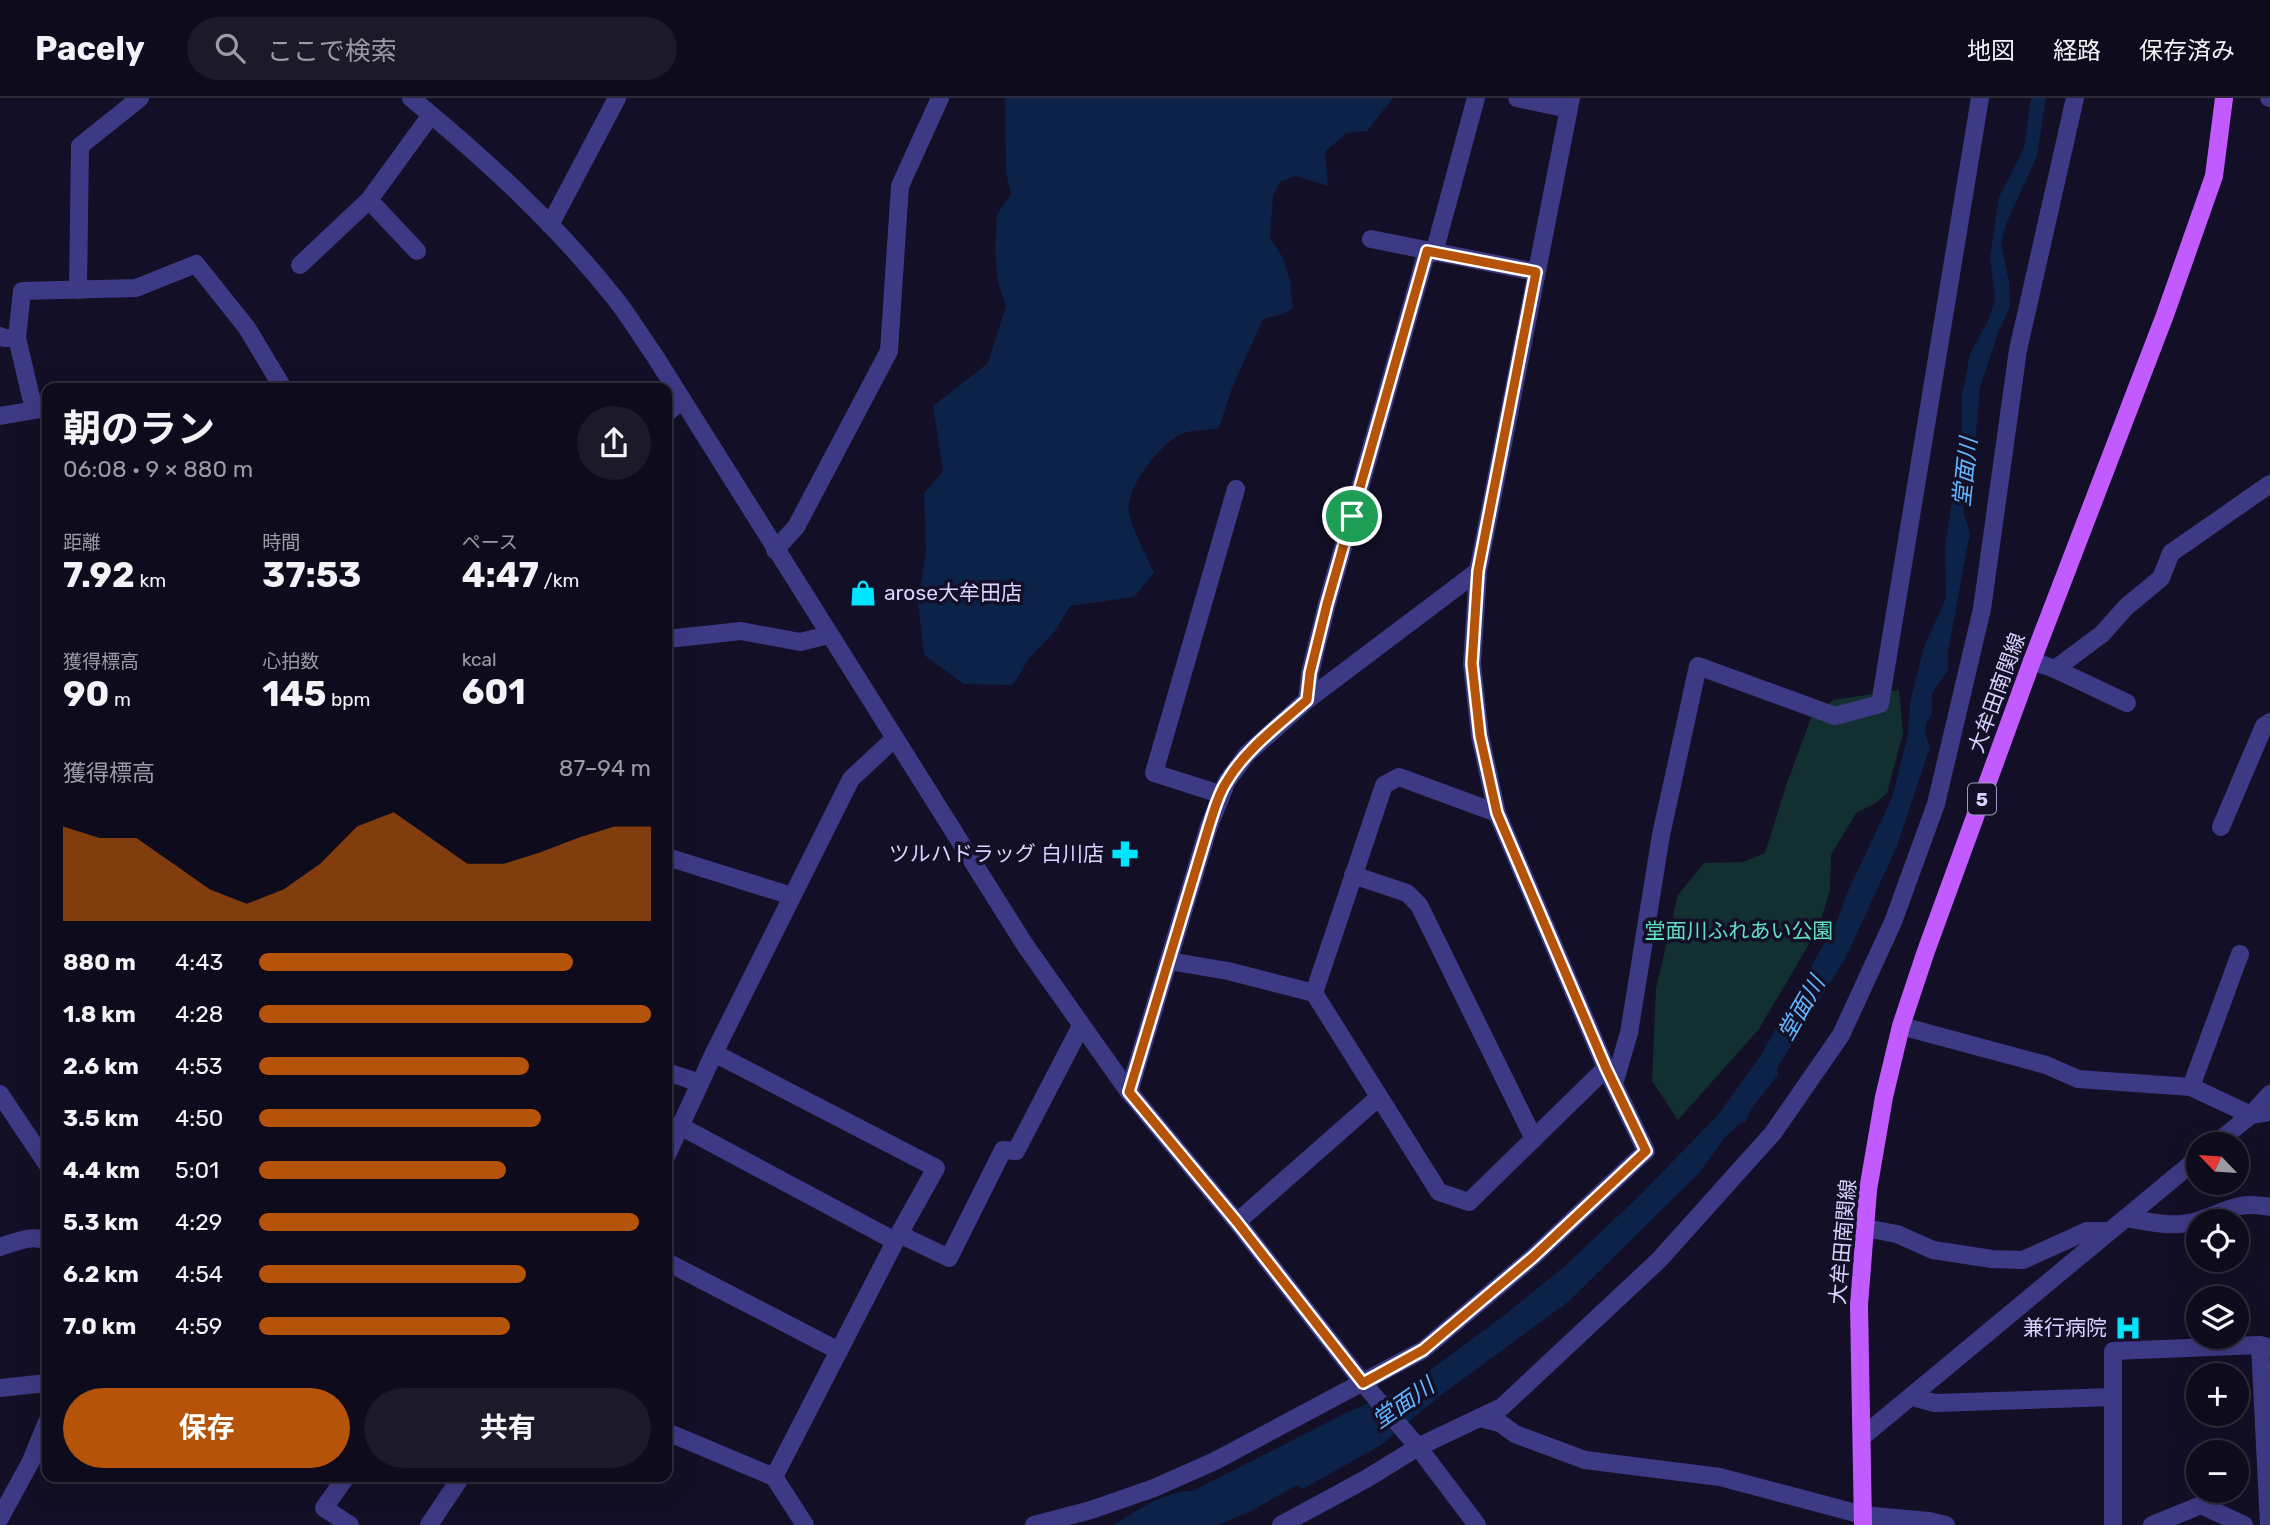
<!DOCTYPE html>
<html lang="ja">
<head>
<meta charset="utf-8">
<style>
	:root { --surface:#0e0b1c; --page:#1c1929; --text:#f1f3f6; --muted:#9b9ba3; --line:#2e2b3b; --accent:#b45309 }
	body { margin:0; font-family:Rubik,"Noto Sans JP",sans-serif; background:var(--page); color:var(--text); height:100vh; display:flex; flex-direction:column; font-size:26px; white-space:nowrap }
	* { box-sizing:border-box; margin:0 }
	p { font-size:23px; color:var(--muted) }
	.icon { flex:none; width:38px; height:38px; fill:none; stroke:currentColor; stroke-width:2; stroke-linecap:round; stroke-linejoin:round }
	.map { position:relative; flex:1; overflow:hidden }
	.panel { position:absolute; left:42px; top:285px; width:630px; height:1099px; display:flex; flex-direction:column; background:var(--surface); border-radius:14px; box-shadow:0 7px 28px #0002,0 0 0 2px var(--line) }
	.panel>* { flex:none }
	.needle { width:46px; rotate:295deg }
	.fabs { position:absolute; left:2186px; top:1034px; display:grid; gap:14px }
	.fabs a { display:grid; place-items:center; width:63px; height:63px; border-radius:50%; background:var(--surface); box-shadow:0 7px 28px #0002,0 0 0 2px var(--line); font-size:35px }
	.pin { position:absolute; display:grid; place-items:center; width:60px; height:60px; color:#fff; margin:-30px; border:4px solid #fff; border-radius:50%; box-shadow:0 2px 7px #0007 }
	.round { display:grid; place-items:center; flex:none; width:74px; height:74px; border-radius:37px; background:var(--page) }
	.summary { display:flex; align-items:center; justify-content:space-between; height:119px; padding:0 21px }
	h1 { font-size:38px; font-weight:700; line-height:52px }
	.metrics { display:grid; grid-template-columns:repeat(3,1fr); gap:10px; height:119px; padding:7px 21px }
	.metrics div { display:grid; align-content:center }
	.metrics b { font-size:35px; font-weight:700 }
	.metrics small { font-size:19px; font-weight:400 }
	.metrics p { font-size:19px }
	.chart { height:196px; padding:14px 21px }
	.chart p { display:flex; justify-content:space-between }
	.chart svg { width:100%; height:126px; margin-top:7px; fill:var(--accent); opacity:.7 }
	.primary-button { display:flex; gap:14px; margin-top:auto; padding:14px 21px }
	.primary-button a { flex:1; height:80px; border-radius:42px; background:var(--accent); color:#fff; font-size:28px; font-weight:700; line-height:80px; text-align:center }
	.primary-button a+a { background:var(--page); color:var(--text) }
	ul { padding:0 21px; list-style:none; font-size:23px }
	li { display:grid; grid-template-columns:112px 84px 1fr; align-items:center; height:52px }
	li i { height:18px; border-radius:9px; background:var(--accent) }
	header { display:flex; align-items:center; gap:42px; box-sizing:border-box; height:98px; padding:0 35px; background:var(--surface); border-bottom:2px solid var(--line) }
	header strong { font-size:33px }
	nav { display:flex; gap:38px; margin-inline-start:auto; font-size:24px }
	.search { width:490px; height:63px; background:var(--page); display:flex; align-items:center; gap:18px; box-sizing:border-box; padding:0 24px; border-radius:38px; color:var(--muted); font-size:26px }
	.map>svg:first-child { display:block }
	.green { fill:#12302f }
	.water { fill:#0c2248 }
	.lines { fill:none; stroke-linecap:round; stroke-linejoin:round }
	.minor { stroke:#3d3a85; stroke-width:18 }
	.major { stroke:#c25bff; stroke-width:18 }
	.route-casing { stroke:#fff; stroke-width:14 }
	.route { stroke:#b45309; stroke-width:9 }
	.labels { text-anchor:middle; stroke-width:7; stroke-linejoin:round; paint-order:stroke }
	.shield { fill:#130f26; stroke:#9e99be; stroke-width:2 }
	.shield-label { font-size:19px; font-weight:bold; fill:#d9d4ff }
	.poi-label { font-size:21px; fill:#d9d4ff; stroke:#130f26; text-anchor:end }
	.street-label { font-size:21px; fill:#d9d4ff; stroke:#130f26 }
	.park-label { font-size:21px; fill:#5fe0c0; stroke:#130f26 }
	.water-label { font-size:23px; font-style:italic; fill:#62b6ff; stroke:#130f26 }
</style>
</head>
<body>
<header>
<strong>Pacely</strong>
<div class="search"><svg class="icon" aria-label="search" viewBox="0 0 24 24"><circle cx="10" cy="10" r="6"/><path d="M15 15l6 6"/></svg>ここで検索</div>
<nav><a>地図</a><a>経路</a><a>保存済み</a></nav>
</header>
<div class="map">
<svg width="2270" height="1427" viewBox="0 0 2270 1427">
	<rect width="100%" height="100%" fill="#130f26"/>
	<path class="green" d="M1899,592L1903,635L1887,695L1876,705L1856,715L1831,757L1830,791L1819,829L1759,931L1678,1022L1652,983L1656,890L1678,797L1704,765L1743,764L1765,755L1787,685L1811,620L1833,602Z"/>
	<g class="water">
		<path d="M1005,0H1393L1367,33L1346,35L1325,54L1328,88L1295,78L1280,84L1273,97L1270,140L1283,160L1290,183L1293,210L1283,216L1263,221L1232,290L1219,330C1209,332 1189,332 1181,336C1160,346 1125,390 1129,414C1131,429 1148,460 1154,475L1134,499L1070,508L1055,533L1030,559L1013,587L964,586L924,557L918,504L926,453L924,395L943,373L933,308L988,265L1006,208L998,185L995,153L997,116L1011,96L1006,74Z"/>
		<path d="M2031,0H2046L2037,58L2006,126L2001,146L2009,184L2010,209L1998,235L1980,289L1974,359L1967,376L1963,396L1964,416L1970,435L1948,554V572L1932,595V615L1926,626L1925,635L1930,649L1897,748L1846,859L1777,970L1778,977L1754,1007L1745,1024L1741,1025L1726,1038L1699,1075L1568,1204L1441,1297L1381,1347L1303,1391L1297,1387L1251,1413L1218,1427H1113C1137,1413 1165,1392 1193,1393L1348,1314L1406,1290L1506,1216L1566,1167L1638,1099L1718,1017L1761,957L1837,823L1848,793L1892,700L1908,637L1910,605L1924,549L1946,500L1945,449L1962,339V297L1970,256L1989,221L1995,201L1990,159L1999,99L2024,50Z"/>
	</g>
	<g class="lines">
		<g class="minor">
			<path d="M411,0C484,60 554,124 613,198C628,216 640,237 653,255L1025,847L1129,994L1237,1124L1363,1285L1418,1349L1477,1427"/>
			<path d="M1517,0L1568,11"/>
			<path d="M2269,0H2270"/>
			<path d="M369,102L417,153"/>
			<path d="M550,127L617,0"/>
			<path d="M1371,141L1536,174"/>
			<path d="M1434,155L1476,0"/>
			<path d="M300,167L369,102L431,17"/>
			<path d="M78,192L80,48L140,0"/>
			<path d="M0,238L4,240H17L22,193L136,190L196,166L247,230L283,290"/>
			<path d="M17,240L34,312"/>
			<path d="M667,315L682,302"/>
			<path d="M0,318L47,310"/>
			<path d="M775,452L796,429L889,253L900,88L940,0"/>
			<path d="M667,541L741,533L800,544L829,537"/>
			<path d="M2032,563L2055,571L2102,536L2126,509L2161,480L2171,455L2270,386"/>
			<path d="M2055,571L2127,605"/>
			<path d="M1307,602L1310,575L1327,506L1427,153"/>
			<path d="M1220,696L1154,675L1236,391"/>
			<path d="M2221,729L2264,628L2270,624"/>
			<path d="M667,759L792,798"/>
			<path d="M1353,777L1407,795L1419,807L1534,1041"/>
			<path d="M1169,863L1228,873L1314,895L1439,1094L1469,1104L1606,970"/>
			<path d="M1314,895L1384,687L1399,679L1497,715"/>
			<path d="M1901,928L2046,967L2078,981L2191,989L2251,1017L2270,1014"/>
			<path d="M714,955L936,1070L899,1136L774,1379"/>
			<path d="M667,974L700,985"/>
			<path d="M1614,986L1629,935L1661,737L1698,568L1835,618L1880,606L1980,0"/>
			<path d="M2191,989L2240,856"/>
			<path d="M1129,994L1209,728L1227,683L1247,656L1307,602L1478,473"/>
			<path d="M0,996L47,1066"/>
			<path d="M680,1028L895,1143"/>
			<path d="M2215,1046L2251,1017L2270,996"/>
			<path d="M667,1057L714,955L851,681L895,640"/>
			<path d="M2126,1120C2148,1124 2174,1130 2197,1123C2227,1114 2236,1102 2270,1109"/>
			<path d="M1237,1124L1378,1000"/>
			<path d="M1865,1130L1897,1136L1933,1152L1992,1161L2023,1162L2087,1133H2110"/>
			<path d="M899,1136L949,1160L1003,1052L1016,1053L1081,928"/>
			<path d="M0,1149C14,1145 33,1135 47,1144"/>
			<path d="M667,1164L839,1253"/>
			<path d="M2260,1247L2269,1427"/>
			<path d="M0,1290L47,1285"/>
			<path d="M1912,1299L1935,1305L2113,1299V1253L2260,1247L2270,1250"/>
			<path d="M2113,1299V1427"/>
			<path d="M1479,1320L1500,1325L1515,1336L1585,1362L1720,1379L1863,1417L1929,1423L1946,1427"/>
			<path d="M667,1334L774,1379L805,1427"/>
			<path d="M1862,1339L2198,1060"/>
			<path d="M346,1379L324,1410L350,1427"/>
			<path d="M0,1420L31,1363L47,1324"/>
			<path d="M429,1427L461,1379"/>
			<path d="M1034,1427L1091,1412L1154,1390L1215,1363L1423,1252L1533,1159L1646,1053L1606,970L1497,715L1480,638L1472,566L1478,473L1571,0"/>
			<path d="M1281,1427L1366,1381L1418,1349L1502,1309L1659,1162L1773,1035L1841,937L1893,824L1936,706L1982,511L2018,252L2075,0"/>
			<path d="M2152,1427L2201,1407L2244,1427"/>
		</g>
		<path class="major" d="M1863,1427L1859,1207L1868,1092L1884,999L1901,928L1926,853L2032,563L2165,217L2214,78L2224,0"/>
	</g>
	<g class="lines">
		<g class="route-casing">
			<path id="route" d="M1427,153L1536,174L1478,473L1472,566L1480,638L1497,715L1606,970L1646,1053L1533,1159L1423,1252L1363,1285L1237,1124L1129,994L1209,728C1214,713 1218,696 1227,683C1246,651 1279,627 1307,602L1310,575L1327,506Z"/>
		</g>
		<use href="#route" class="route"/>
	</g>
	<defs>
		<g id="shop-bare" transform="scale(2.1)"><path d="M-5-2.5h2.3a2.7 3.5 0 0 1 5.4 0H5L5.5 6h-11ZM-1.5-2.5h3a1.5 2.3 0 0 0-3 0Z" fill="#00e5ff" stroke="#130f26" stroke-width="2.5" paint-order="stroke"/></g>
		<g id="pharmacy-bare" transform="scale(2.1)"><path d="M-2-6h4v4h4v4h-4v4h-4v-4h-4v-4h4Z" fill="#00e5ff" stroke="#130f26" stroke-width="2.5" paint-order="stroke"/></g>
		<g id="hospital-bare" transform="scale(2.1)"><path d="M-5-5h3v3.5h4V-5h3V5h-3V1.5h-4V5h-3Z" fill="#00e5ff" stroke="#130f26" stroke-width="2.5" paint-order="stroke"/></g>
	</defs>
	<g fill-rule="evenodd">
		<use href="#shop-bare" x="863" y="495"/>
		<use href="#pharmacy-bare" x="1125" y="756"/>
		<use href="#hospital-bare" x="2128" y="1230"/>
	</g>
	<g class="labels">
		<rect class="shield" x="1968" y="685.5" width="28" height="31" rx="5"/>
		<g class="shield-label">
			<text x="1982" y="708">5</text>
		</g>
		<g class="poi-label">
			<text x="884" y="502" text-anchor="start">arose大牟田店</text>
			<text x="1104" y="763">ツルハドラッグ 白川店</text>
			<text x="2107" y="1237">兼行病院</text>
		</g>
		<g class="street-label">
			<text transform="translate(1997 595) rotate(-70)" y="7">大牟田南関線</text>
			<text transform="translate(1843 1144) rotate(-85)" y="7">大牟田南関線</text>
		</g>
		<g class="park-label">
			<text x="1739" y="840">堂面川ふれあい公園</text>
		</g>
		<g class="water-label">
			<text transform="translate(1965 374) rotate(-84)" y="8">堂面川</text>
			<text transform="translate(1801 910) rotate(-60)" y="8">堂面川</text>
			<text transform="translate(1403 1305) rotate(-35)" y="8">堂面川</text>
		</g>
	</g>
</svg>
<div class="fabs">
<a><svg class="needle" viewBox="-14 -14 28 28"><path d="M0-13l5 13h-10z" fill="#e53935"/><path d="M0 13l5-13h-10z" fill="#9b9ba3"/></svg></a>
<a><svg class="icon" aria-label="locate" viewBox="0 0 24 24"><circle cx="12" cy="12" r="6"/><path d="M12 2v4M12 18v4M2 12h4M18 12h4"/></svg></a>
<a><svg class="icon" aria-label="layers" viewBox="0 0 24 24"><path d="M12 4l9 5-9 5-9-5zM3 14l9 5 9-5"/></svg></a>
<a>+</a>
<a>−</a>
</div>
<div class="pin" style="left:1352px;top:418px;background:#1e9e55"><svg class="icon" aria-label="arrive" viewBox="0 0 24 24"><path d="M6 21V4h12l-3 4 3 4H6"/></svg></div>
<section class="panel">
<div class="summary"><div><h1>朝のラン</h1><p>06:08 · 9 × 880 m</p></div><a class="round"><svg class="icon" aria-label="share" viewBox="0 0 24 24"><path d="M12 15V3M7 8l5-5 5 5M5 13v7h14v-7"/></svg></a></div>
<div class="metrics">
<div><p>距離</p><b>7.92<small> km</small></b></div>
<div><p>時間</p><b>37:53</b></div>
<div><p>ペース</p><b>4:47<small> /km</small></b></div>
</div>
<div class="metrics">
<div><p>獲得標高</p><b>90<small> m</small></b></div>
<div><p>心拍数</p><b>145<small> bpm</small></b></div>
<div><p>kcal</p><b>601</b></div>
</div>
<div class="chart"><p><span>獲得標高</span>87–94 m</p>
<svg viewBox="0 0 160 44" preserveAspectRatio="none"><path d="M0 44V11L10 15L20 15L30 24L40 33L50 38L60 33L70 24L80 11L90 6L100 15L110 24L120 24L130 20L140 15L150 11L160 11V44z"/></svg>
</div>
<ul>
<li><b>880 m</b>4:43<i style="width:80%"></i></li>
<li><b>1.8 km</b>4:28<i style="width:100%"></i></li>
<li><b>2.6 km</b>4:53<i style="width:69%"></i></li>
<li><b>3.5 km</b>4:50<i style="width:72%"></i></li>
<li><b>4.4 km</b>5:01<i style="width:63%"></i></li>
<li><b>5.3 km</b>4:29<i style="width:97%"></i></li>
<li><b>6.2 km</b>4:54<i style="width:68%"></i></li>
<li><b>7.0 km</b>4:59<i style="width:64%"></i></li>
</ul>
<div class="primary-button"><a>保存</a><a>共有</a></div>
</section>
</div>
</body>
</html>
